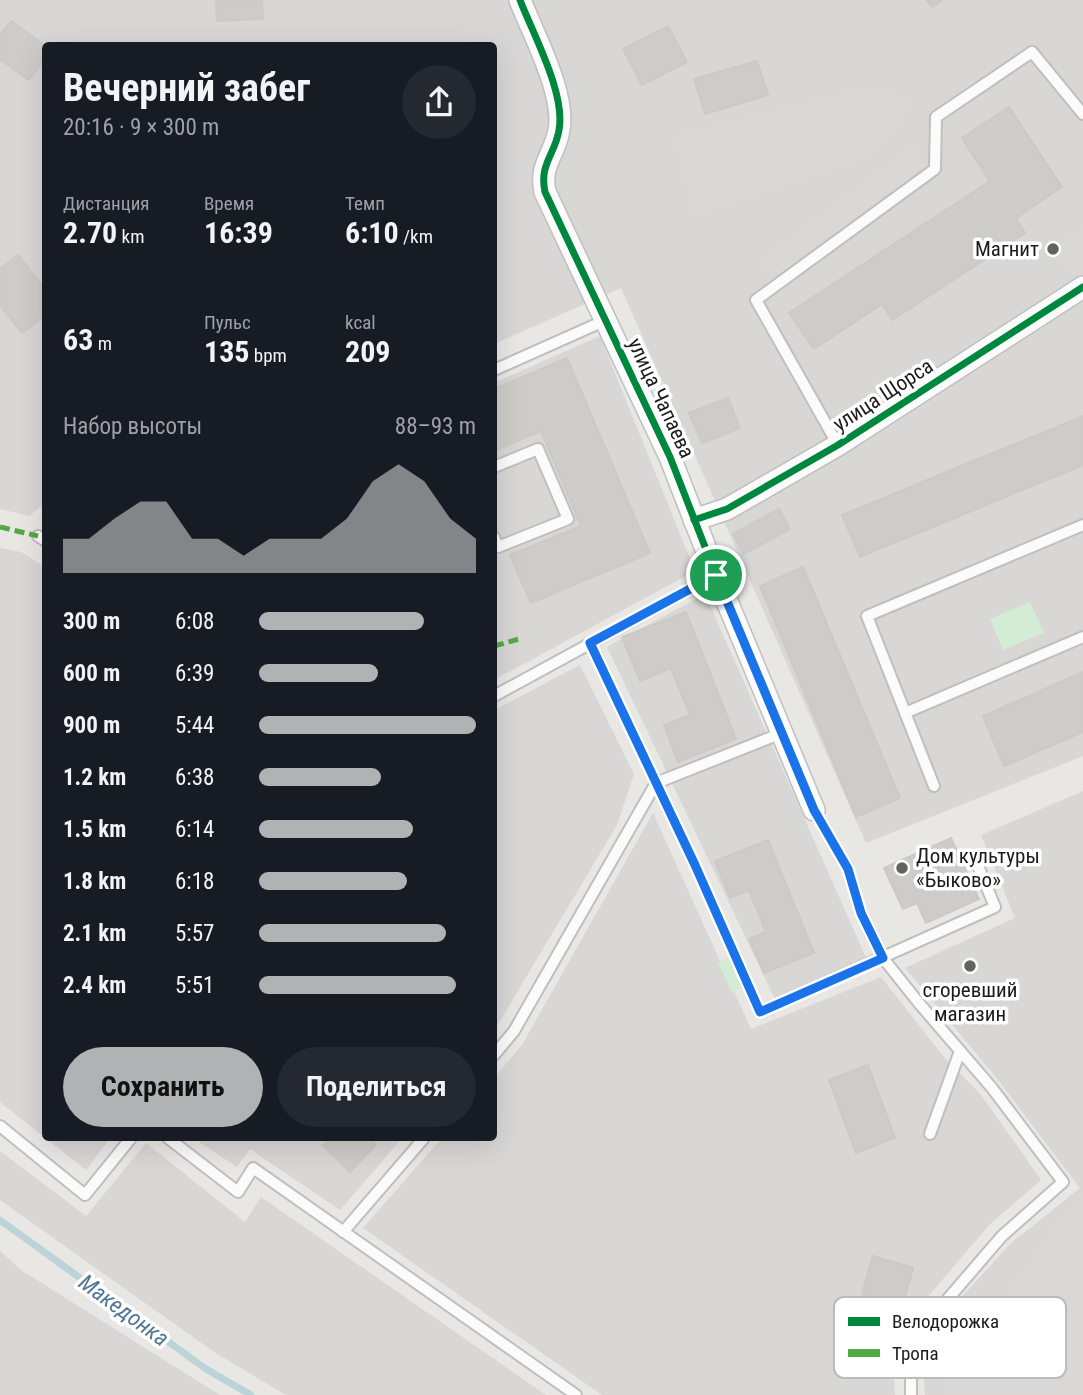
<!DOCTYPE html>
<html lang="ru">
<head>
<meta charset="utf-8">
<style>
	:root { --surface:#171b24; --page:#242831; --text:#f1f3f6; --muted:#9ea1a6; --accent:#b1b2b3 }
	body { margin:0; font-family:"Roboto Condensed",sans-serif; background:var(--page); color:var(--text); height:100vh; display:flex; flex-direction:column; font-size:26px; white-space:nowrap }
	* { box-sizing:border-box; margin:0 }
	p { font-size:23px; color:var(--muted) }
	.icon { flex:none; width:38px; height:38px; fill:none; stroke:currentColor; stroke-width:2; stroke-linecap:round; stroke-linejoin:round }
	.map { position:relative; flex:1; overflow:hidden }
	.details { position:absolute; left:42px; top:42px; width:455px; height:1099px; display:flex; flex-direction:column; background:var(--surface); border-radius:7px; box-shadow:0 7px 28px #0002 }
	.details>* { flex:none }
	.pin { position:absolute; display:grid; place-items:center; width:60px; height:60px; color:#fff; margin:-30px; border:4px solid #fff; border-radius:50%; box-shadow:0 2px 7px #0007 }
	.round { display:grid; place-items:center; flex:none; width:74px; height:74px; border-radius:37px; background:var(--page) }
	.overview { display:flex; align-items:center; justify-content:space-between; height:119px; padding:0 21px }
	h1 { font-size:38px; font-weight:700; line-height:52px }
	.stats { display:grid; grid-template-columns:repeat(3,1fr); gap:10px; height:119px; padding:7px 21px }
	.stats div { display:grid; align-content:center }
	.stats b { font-size:30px; font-weight:700 }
	.stats small { font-size:19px; font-weight:400 }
	.stats p { font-size:19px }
	.chart { height:196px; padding:14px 21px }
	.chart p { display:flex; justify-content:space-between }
	.chart svg { width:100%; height:126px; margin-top:7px; fill:var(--accent); opacity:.7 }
	.cta { display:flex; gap:14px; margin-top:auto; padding:14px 21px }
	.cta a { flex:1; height:80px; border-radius:42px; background:var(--accent); color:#111; font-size:28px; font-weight:700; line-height:80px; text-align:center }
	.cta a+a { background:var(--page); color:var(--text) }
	ul { padding:0 21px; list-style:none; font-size:23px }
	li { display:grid; grid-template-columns:112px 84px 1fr; align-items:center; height:52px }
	li i { height:18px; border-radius:9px; background:var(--accent) }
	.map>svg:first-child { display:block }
	.residential { fill:#d8d7d5 }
	.park { fill:#d4ecd3 }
	.parking { fill:#d9d8d7 }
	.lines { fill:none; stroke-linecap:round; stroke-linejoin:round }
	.stream { stroke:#bbd3d9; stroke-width:7 }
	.building { fill:#ceccc9; stroke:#ccc9c6; stroke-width:2 }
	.lane-casing { stroke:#c0bfbe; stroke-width:14 }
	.street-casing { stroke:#c0bfbe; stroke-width:24 }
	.lane { stroke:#fcfbfb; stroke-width:10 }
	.street { stroke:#fcfbfb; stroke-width:21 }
	.quiet { stroke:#52a943; stroke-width:5; stroke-dasharray:10 5; stroke-linecap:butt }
	.cycleway-casing { stroke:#fff; stroke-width:11 }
	.cycleway { stroke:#00873e; stroke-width:7 }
	.route-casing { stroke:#fff; stroke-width:14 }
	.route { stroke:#1a73e8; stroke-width:9 }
	.poi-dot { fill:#636261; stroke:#fff; stroke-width:2.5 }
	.labels { text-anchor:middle; stroke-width:7; stroke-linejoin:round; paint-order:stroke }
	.poi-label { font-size:21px; fill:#1b1b1b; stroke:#fff; text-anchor:end }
	.street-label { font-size:21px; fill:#1b1b1b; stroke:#fff }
	.water-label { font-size:23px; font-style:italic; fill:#517696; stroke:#fff }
	.key { fill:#fff; stroke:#bbb; stroke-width:2 }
	.key-label { font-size:19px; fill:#1b1b1b }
</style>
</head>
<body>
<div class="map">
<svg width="1083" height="1395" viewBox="0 0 1083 1395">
	<rect width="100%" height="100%" fill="#e9e7e4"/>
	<g class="residential">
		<path d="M0,0H1083V756L866,843L621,288L494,344V46H46L45,504L29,516L0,509Z"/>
		<path d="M600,336L695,571L494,680V383Z"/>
		<path d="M0,548L21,552L45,567L46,1138H110L86,1170L0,1102Z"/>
		<path d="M705,594L867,960L775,999L607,647Z"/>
		<path d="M580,665L634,774L617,825L494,1031V710Z"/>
		<path d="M1083,791V1395H925L922,1357L939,1322L1010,1244L1080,1188L995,1076L905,968L1015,918L981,835Z"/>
		<path d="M653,813L751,1029L881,977L944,1057L982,1096L1041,1180L989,1225L914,1313L893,1362L895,1395H602L363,1228L442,1138H494V1078L522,1045Z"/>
		<path d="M193,1138H402L340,1210L250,1149L237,1167Z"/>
		<path d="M146,1143L245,1222L261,1197L546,1395H286L214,1352L0,1200V1151L86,1216Z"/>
		<path d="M0,1251L21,1270L220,1395H0Z"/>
	</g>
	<g class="park">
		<path d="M1030,602L1044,633L1003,650L990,619Z"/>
		<path d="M741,952L755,982L732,993L718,962Z"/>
	</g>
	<g class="parking">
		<path d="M873,87L909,98L904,124L867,158L693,217L674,135Z"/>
		<path d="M913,146L928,168L769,279L758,262Z"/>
		<path d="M1083,227V268L1071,275L1054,246Z"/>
		<path d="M1083,1189V1395H948L947,1373Z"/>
	</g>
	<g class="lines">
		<path class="stream" d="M0,1220L206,1369L251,1395"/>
	</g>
	<g class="building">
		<path d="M225,0H262L263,19L217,21L216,2Z"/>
		<path d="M927,0H942L932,7Z"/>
		<path d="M11,21L46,46V57L29,80L0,59V35Z"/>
		<path d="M668,26L687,62L642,85L623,49Z"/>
		<path d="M757,61L768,95L705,114L694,79Z"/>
		<path d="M1009,107L1062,187L1016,218L1025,233L892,320L882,304L814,349L789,313L990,181L962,138Z"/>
		<path d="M18,255L46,290V314L22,333L0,305V269Z"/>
		<path d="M567,358L650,553L531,603L510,555L581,526L541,431L494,451V389Z"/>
		<path d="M728,398L740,428L702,443L689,413Z"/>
		<path d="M1083,416V465L860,557L842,515Z"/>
		<path d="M779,509L790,529L744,554L733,534Z"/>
		<path d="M803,567L900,798L856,817L760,586Z"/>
		<path d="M686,612L736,739L678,762L664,725L690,715L671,668L640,681L622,637Z"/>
		<path d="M1083,672V732L1004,766L983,716Z"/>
		<path d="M951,838L979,899L926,923L917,903L903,909L884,868Z"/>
		<path d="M768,840L814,953L764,973L749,939L766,932L749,890L730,898L715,861Z"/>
		<path d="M868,1065L895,1138L856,1153L829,1080Z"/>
		<path d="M331,1138H369L376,1145L350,1172L323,1145Z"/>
		<path d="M873,1256L913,1268L902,1308L862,1294Z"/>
	</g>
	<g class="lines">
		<g class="lane-casing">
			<g id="lane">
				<path d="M494,370L606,320"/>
				<path d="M838,445L756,300L935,169L936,117L1032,52L1083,114"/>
				<path d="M494,467L538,449L568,519L498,547L494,537"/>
				<path d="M38,536L46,541"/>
				<path d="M590,643L695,865L760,1012L995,907L976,861"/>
				<path d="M494,696L716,575"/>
				<path d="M905,713L1083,637"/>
				<path d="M934,786L867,616L1083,525"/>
				<path d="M814,810L848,869L861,913L883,958L918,1002L992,1088L1063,1182L1002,1236L928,1322L911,1360V1395"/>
				<path d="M494,1055L514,1031L656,783L782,733"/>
				<path d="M0,1126L85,1195L131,1138"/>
				<path d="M930,1134L960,1051"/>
				<path d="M168,1138L238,1192L253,1168L576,1395"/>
				<path d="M343,1232L424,1138"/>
			</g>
		</g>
		<g class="street-casing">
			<g id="street">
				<path d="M520,0C533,34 566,94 559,130C555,155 539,164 545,192L670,457L716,575L814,810"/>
				<path d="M694,520L727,509L838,445L1083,287"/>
			</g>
		</g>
		<use href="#lane" class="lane"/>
		<use href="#street" class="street"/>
		<g class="quiet">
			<path d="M0,527L38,536"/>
			<path d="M494,646L519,639"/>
		</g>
		<g class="cycleway-casing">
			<g id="cycleway">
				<path d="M520,0C533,34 566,94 559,130C555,155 539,164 545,192L670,457L716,575L814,810"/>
				<path d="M694,520L727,509L838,445L1083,287"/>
			</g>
		</g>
		<use href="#cycleway" class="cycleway"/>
	</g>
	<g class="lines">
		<g class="route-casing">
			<path id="route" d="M716,575L814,810L848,869L861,913L883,958L760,1012L695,865L590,643Z"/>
		</g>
		<use href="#route" class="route"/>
	</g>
	<g class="poi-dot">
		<circle cx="1053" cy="249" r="7"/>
		<circle cx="902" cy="868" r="7"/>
		<circle cx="970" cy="966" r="7"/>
	</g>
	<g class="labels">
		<g class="poi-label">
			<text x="1039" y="256">Магнит</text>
			<text x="916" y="863" text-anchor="start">Дом культуры<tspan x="916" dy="24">«Быково»</tspan></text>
			<text x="970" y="997" text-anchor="middle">сгоревший<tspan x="970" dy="24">магазин</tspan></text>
		</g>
		<g class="street-label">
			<text transform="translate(883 395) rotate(-33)" y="7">улица Щорса</text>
			<text transform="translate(661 398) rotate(65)" y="7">улица Чапаева</text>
		</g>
		<g class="water-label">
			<text transform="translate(124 1310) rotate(36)" y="8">Македонка</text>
		</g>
	</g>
	<rect x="834" y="1297" width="232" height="81" rx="10" class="key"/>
	<rect x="848" y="1317" width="32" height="9" fill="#00873e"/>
	<rect x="848" y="1349" width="32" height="8" fill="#52a943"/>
	<g class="key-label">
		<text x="892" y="1328">Велодорожка</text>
		<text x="892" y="1360">Тропа</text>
	</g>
</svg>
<div class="pin" style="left:716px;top:575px;background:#1e9e55"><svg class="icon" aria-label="arrive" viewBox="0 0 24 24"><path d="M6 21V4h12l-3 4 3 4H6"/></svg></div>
<section class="details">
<div class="overview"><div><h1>Вечерний забег</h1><p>20:16 · 9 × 300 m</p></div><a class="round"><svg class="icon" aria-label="share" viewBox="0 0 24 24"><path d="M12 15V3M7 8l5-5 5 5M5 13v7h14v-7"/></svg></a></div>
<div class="stats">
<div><p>Дистанция</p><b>2.70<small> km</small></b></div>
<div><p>Время</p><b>16:39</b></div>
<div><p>Темп</p><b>6:10<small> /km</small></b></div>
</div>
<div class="stats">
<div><b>63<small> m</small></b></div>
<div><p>Пульс</p><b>135<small> bpm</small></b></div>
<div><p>kcal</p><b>209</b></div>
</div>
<div class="chart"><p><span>Набор высоты</span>88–93 m</p>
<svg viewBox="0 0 160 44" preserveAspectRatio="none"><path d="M0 44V32L10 32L20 25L30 19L40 19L50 32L60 32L70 38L80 32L90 32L100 32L110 25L120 12L130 6L140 12L150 25L160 32V44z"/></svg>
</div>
<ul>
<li><b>300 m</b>6:08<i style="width:76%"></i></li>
<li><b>600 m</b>6:39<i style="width:55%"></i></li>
<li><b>900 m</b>5:44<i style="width:100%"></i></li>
<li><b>1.2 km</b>6:38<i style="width:56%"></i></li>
<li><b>1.5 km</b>6:14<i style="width:71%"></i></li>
<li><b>1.8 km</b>6:18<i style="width:68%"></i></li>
<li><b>2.1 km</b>5:57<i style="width:86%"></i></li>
<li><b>2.4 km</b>5:51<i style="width:91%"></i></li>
</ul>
<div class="cta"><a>Сохранить</a><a>Поделиться</a></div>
</section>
</div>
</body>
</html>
